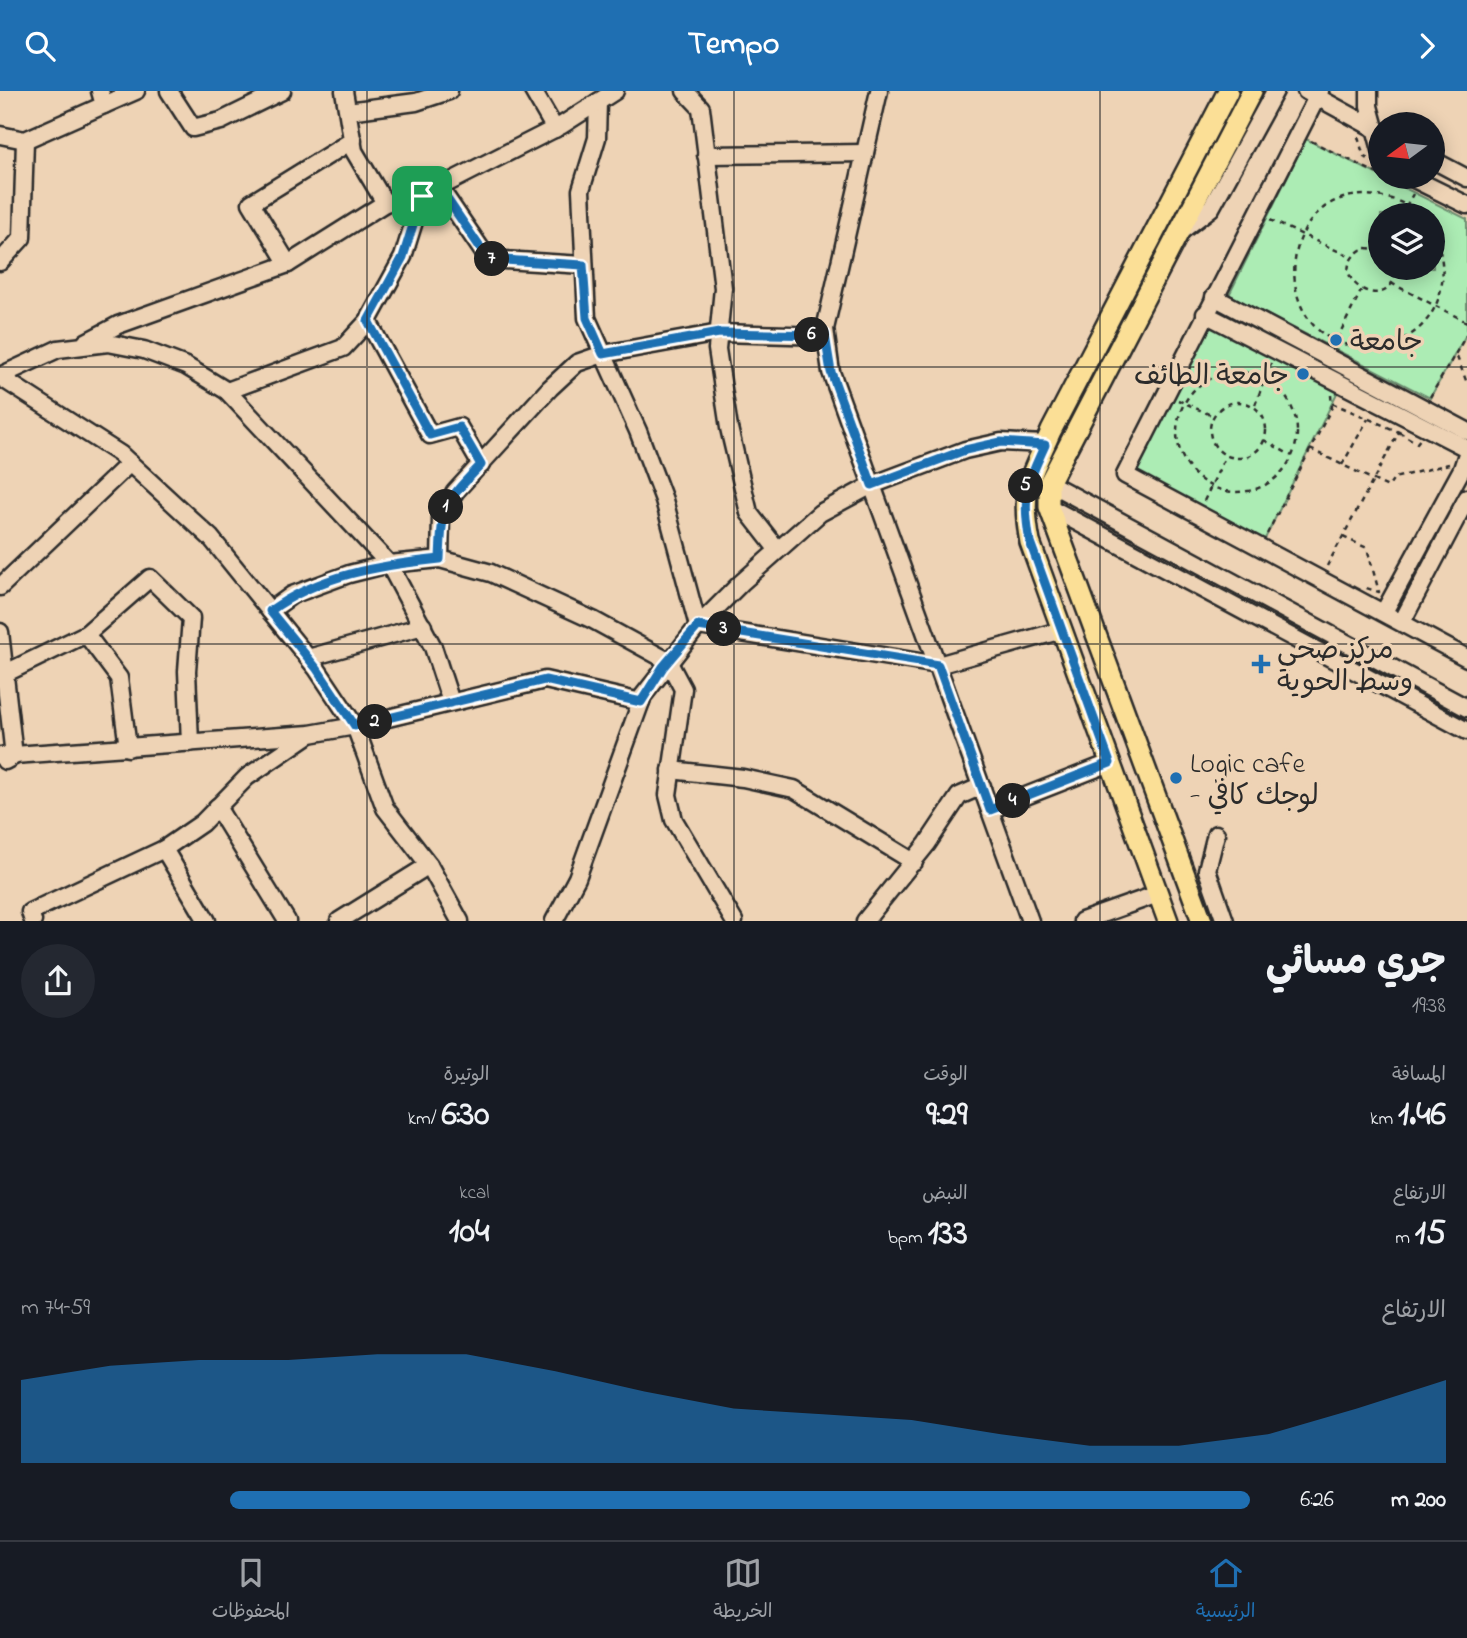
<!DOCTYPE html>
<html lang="ar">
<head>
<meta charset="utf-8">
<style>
	:root { --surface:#171b24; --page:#242831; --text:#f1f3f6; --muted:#9ea1a6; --line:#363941; --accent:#1f6fb2 }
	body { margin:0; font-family:"Indie Flower","Playpen Sans Arabic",sans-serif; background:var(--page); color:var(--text); direction:rtl; height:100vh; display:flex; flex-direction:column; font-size:26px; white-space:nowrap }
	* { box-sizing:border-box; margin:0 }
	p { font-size:23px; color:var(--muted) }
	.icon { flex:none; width:38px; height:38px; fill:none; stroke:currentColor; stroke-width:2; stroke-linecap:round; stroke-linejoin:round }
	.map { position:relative; height:830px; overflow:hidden; direction:ltr }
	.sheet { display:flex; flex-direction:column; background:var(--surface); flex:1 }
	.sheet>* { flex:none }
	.needle { width:46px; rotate:255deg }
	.controls { position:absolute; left:1368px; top:21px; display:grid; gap:14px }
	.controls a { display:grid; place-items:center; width:77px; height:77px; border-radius:50%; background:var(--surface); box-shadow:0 4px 18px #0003; font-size:35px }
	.pin { position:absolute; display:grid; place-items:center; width:60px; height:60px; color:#fff; margin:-30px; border-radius:14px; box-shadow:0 4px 10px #0006 }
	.km { position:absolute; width:35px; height:35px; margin:-18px; border-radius:50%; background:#222; color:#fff; font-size:19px; line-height:35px; text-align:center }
	.round { display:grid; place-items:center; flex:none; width:74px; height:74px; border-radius:37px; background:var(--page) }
	.headline { display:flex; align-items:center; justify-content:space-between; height:119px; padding:0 21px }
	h1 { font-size:38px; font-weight:700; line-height:52px }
	.stats { display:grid; grid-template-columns:repeat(3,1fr); gap:10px; height:119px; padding:7px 21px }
	.stats div { display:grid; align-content:center }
	.stats b { font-size:35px; font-weight:700 }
	.stats small { font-size:19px; font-weight:400 }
	.stats p { font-size:19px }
	.chart { height:196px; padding:14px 21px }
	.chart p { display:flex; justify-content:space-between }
	.chart svg { width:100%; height:126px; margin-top:7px; fill:var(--accent); opacity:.7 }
	ul { padding:0 21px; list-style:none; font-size:23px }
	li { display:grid; grid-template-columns:112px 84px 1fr; align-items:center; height:52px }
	li i { height:18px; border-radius:9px; background:var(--accent) }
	header { display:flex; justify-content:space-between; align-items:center; height:91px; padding:0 21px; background:var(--accent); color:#fff; font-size:32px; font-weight:700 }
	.menu { display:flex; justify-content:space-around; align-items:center; height:98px; border-top:2px solid var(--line); background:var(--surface); font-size:19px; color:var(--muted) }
	.menu a { display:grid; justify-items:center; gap:4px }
	.menu .selected { color:var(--accent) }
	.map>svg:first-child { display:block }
	.green { fill:#acecb4; stroke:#6c8c70; stroke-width:2; fill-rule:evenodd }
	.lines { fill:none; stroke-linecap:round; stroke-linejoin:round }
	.minor-casing { stroke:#2b2b2b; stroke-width:21 }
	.major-casing { stroke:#2b2b2b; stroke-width:24 }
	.path { stroke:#2b2b2b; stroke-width:2.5; stroke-dasharray:5 5; stroke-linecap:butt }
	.minor { stroke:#eed3b5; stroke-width:16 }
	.major { stroke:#fbdf96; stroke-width:19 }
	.route-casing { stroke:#fff; stroke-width:14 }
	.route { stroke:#1f6fb2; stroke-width:9 }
	.grid { fill:none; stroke:#2b2b2b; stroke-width:2; stroke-opacity:0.55 }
	.poi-dot { fill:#1f6fb2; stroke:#eed3b5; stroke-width:2.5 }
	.labels { text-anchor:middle; stroke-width:7; stroke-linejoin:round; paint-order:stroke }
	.poi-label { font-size:28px; fill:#2b2b2b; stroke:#eed3b5; text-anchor:start }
</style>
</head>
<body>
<header><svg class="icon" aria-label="forward" viewBox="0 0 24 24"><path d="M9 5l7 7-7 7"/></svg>Tempo<svg class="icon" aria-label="search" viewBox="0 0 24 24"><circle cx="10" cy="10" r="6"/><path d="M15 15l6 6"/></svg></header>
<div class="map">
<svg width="1467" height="830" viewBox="0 0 1467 830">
	<rect width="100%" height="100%" fill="#eed3b5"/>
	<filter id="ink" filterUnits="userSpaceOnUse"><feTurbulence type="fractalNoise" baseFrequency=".0143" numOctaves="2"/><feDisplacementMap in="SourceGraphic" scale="14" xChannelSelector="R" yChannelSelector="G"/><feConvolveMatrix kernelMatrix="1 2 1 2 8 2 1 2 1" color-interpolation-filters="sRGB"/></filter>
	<g filter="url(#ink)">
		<g class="green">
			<path d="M1306,48L1467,128V242L1430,307L1229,204ZM1381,124H1433V177H1381Z"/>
			<path d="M1205,223L1342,292L1261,456L1125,384Z"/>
		</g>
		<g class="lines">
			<g class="minor-casing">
				<g id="minor">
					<path d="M169,0L193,37L221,30L282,0"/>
					<path d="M533,0L555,38"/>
					<path d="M685,0L701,17L723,197L717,258L729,337L749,422L777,458"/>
					<path d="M879,0L825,238L831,281L1030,830"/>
					<path d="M1306,0L1381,41"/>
					<path d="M1320,0L1125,384L1467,567"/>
					<path d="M1369,0V15L1381,59"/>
					<path d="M598,11L597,47L581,99L587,227L638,340L664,409L698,535L938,574L1062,539"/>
					<path d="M104,14L136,0"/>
					<path d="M348,20L416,11L449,0"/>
					<path d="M0,44L25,49L104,14L100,0"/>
					<path d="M706,64L865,62"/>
					<path d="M1433,69L1467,87"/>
					<path d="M1410,86L1467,114"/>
					<path d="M439,96L488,168L583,174"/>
					<path d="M385,112L422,105"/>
					<path d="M1180,141L1211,117L1275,0"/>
					<path d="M0,171L22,147L25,49"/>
					<path d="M288,173L251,112L353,49"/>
					<path d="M1214,206L1467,340"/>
					<path d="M1205,223L1466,357"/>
					<path d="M368,230L430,344L459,336L481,374"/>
					<path d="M86,251L118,234L288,173L385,112L354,60L344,0"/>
					<path d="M0,285L58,258L108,252L144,259L186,275L227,300L389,473L433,556L451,611"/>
					<path d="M0,286L120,363L211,447L317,578L355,635L385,717L429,774L460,830"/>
					<path d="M227,300L343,257L368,230L403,166L422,105L562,34L615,0"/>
					<path d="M1049,392L1467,617"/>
					<path d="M1049,416L1467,640"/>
					<path d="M440,468L441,426L455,401L550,297L577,272L603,263L719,242L825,245"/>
					<path d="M0,496L130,372"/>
					<path d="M270,520L292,504L349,483L389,473L440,468L491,482L593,529L668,570L683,598L668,704L674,729L734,830"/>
					<path d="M1384,521L1462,378L1467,363"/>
					<path d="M1402,531L1467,407"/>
					<path d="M0,541L14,665L5,670"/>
					<path d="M86,543L150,487L191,527L187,580L190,652"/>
					<path d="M308,567L423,535"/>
					<path d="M6,582L86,543L119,587L128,657"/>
					<path d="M0,665L310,643L355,635L545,589L641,611"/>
					<path d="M671,679L743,687L794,698L914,771"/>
					<path d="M217,716L287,830"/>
					<path d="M990,719L1110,672"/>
					<path d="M1216,743L1207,779L1225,830"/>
					<path d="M33,830L30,821L164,758"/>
					<path d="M207,830L164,758L202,732L247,686L307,645"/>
					<path d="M339,830L429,774"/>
					<path d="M554,830L577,787L643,605L698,535L741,492L820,422L872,394L965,359L1001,351L1045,353"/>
					<path d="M865,830L927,753L959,705L982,695"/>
					<path d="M1082,830L1158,803"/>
				</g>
			</g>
			<g class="major-casing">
				<g id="major">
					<path d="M1168,830L1030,451C1020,397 1030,388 1051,340L1228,0"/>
					<path d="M1202,830L1049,416V392L1252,0"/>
				</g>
			</g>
			<g class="path">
				<path d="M1358,46L1364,66L1371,69"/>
				<path d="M1311,50L1380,84"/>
				<path d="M1375,73L1381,85"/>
				<path d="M1382,86L1398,93"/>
				<path d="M1401,124L1413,103"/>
				<path d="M1419,124C1408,113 1393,107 1377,105C1272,90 1264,260 1370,256C1433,253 1458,193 1433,141"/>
				<path d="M1270,129L1353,167"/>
				<path d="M1381,158L1364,157C1316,184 1394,231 1395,177"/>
				<path d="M1391,192L1467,231"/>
				<path d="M1337,248L1361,200"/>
				<path d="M1457,266L1467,292"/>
				<circle cx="1237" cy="341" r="60"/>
				<path d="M1430,306L1467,243"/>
				<path d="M1178,309L1213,325"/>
				<circle cx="1238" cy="339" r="28"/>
				<path d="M1255,314L1271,272"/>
				<path d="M1399,341L1417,352L1420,348"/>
				<path d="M1264,349L1292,365"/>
				<path d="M1310,358L1388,396L1394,387L1449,373"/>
				<path d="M1342,374L1368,328"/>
				<path d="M1204,410L1225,366"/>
				<path d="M1267,443L1332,316L1331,304"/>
				<path d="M1343,446L1367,457L1379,501L1363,496"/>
				<path d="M1327,475L1399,341L1332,312"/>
			</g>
			<use href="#minor" class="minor"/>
			<use href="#major" class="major"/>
		</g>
	</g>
	<g class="lines" filter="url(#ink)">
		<g class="route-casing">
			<path id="route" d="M439,96L488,168L583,174L587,227L603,263L719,242L825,244L831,281L872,394L965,359L1001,351L1045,354C1026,395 1022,406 1030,451L1110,672L990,719L938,574L698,535L663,576L641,611L545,589L355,635L317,578L270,520C319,484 380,474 440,468C442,415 444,412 481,374L459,336L430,344L368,230L403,166L422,105Z"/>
		</g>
		<use href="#route" class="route"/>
	</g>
	<path class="grid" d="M367,0V830M734,0V830M1100,0V830M0,276H1467M0,553H1467"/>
	<g class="poi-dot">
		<circle cx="1336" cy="249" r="7"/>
		<circle cx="1303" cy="283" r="7"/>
		<path d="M1257.5 562.5h7v7h7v7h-7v7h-7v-7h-7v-7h7z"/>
		<circle cx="1176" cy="687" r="7"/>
	</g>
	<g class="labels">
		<g class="poi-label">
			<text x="1350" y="259">جامعة</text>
			<text x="1289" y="293" text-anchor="end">جامعة الطائف</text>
			<text x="1277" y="567">مركز صحي<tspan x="1277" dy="32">وسط الحوية</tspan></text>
			<text x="1190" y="681">Logic cafe<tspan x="1190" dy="32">- لوجك كافي</tspan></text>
		</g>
	</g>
</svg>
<div class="controls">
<a><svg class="needle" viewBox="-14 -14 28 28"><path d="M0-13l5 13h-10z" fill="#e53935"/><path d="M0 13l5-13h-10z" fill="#9ea1a6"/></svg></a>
<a><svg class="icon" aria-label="layers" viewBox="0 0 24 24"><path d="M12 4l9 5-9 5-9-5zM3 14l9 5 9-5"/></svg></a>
</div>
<div class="pin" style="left:422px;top:105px;background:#1e9e55"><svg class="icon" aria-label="arrive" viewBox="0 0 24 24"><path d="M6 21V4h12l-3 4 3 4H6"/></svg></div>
<b class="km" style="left:446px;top:416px">1</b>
<b class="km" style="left:375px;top:631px">2</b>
<b class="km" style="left:724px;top:538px">3</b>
<b class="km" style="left:1013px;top:710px">4</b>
<b class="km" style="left:1026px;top:395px">5</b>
<b class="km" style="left:812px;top:244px">6</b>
<b class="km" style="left:492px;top:168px">7</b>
</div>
<section class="sheet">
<div class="headline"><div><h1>جري مسائي</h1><p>19:38</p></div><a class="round"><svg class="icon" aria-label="share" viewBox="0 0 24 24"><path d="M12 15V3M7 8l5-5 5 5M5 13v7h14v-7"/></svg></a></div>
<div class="stats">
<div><p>المسافة</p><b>1.46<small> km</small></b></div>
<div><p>الوقت</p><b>9:29</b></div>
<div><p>الوتيرة</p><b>6:30<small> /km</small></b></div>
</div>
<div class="stats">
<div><p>الارتفاع</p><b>15<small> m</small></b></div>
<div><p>النبض</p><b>133<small> bpm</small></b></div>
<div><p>kcal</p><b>104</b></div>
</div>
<div class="chart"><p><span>الارتفاع</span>59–74 m</p>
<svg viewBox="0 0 160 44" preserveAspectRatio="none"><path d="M0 44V15L10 10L20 8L30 8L40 6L50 6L60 12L70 19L80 25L90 27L100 29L110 34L120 38L130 38L140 34L150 25L160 15V44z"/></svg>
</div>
<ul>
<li><b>200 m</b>6:26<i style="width:83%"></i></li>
</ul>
</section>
<nav class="menu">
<a class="selected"><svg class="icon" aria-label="home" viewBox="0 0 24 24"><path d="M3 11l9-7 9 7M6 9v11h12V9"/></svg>الرئيسية</a>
<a><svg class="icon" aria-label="map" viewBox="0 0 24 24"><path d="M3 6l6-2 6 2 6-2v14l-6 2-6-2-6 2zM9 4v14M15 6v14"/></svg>الخريطة</a>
<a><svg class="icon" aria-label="saved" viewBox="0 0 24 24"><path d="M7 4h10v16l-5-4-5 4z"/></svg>المحفوظات</a>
</nav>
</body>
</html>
